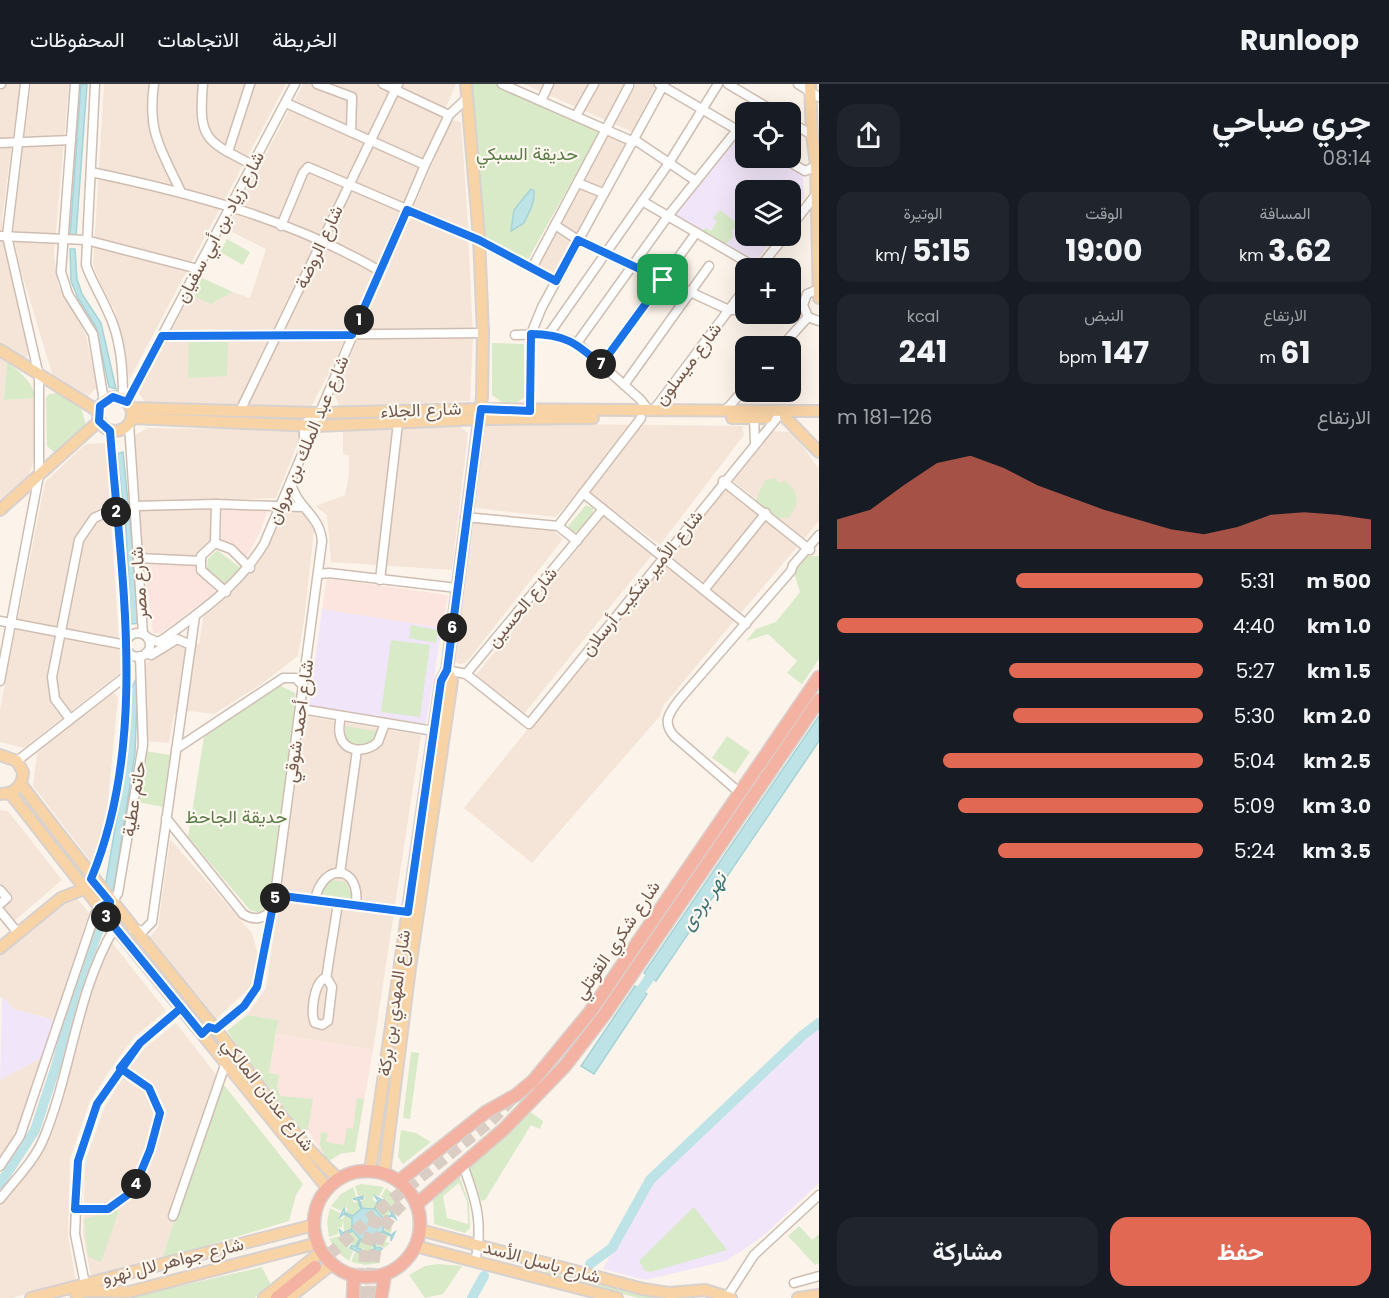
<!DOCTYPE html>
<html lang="ar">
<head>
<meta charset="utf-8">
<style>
	:root { --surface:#171b24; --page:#20242c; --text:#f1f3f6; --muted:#9ea1a6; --line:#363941; --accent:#e16954 }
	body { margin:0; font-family:Poppins,Vazirmatn,sans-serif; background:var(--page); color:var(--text); direction:rtl; height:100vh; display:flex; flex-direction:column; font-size:22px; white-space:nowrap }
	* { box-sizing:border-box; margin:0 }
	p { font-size:20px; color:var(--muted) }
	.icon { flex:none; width:33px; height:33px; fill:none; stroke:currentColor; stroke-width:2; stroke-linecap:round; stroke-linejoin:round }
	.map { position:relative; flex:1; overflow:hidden; direction:ltr }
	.side { display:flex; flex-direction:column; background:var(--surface); width:570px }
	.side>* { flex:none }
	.controls { position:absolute; left:735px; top:18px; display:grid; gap:12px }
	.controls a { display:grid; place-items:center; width:66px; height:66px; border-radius:12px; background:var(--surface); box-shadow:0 6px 24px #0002; font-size:30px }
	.pin { position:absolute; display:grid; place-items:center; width:51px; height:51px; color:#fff; margin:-26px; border-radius:12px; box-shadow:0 3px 9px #0006 }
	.km { position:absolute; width:30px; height:30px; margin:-15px; border-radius:50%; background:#222; color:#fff; font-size:16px; line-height:30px; text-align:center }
	.round { display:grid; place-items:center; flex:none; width:63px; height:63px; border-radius:18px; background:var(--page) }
	.overview { display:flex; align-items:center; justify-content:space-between; height:102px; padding:0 18px }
	h1 { font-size:33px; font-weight:700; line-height:45px }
	.figures { display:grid; grid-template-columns:repeat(3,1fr); gap:9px; height:102px; padding:6px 18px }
	.figures div { display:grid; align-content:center; border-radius:15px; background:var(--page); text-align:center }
	.figures b { font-size:30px; font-weight:700 }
	.figures small { font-size:16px; font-weight:400 }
	.figures p { font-size:16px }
	.chart { height:168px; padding:12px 18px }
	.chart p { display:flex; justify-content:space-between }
	.chart svg { width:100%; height:108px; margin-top:6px; fill:var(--accent); opacity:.7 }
	.action { display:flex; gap:12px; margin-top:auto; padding:12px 18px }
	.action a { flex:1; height:69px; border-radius:18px; background:var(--accent); color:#fff; font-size:24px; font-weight:700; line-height:69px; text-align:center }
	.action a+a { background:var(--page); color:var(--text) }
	ul { padding:0 18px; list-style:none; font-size:20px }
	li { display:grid; grid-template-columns:96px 72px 1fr; align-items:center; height:45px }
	li i { height:15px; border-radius:8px; background:var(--accent) }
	header { display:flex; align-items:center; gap:36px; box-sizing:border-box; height:84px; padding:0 30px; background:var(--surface); border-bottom:2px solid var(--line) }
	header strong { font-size:28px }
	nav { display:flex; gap:33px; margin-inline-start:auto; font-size:21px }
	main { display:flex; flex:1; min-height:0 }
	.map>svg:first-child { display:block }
	.residential { fill:#f4e5d8 }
	.commercial { fill:#fce5de }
	.education { fill:#f1e6f9 }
	.green { fill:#d8eac8; fill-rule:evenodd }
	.water { fill:#bee3e6; stroke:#a5d3d7; stroke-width:1.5 }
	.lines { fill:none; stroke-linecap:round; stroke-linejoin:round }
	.river { stroke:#bee3e6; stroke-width:10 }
	.highway-tunnel { stroke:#dacdc3; stroke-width:12; stroke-dasharray:12 6; stroke-linecap:butt }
	.minor-casing { stroke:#d0bdb2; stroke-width:11 }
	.major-casing { stroke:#d9d1cd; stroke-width:14 }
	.highway-casing { stroke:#d9d1cd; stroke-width:15 }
	.minor { stroke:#fff; stroke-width:8 }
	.major { stroke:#f8d3a5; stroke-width:10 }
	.highway { stroke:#f4b2a3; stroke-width:12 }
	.route-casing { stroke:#fff; stroke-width:12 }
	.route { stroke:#1a73e8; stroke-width:8 }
	.labels { text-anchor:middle; stroke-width:4.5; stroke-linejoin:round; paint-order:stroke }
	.park-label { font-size:18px; fill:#597c45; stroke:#fef8f0 }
	.street-label { font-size:18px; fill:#76594d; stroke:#fef8f0 }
	.water-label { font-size:20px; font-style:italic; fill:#41767b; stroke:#fef8f0 }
</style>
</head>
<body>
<header>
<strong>Runloop</strong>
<nav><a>الخريطة</a><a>الاتجاهات</a><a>المحفوظات</a></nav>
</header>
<main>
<section class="side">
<div class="overview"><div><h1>جري صباحي</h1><p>08:14</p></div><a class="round"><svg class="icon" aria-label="share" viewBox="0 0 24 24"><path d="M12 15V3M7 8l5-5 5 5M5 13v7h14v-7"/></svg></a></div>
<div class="figures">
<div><p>المسافة</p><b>3.62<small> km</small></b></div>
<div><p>الوقت</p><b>19:00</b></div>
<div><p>الوتيرة</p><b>5:15<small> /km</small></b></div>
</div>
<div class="figures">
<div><p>الارتفاع</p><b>61<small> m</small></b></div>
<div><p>النبض</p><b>147<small> bpm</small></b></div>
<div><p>kcal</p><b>241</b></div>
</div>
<div class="chart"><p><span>الارتفاع</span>126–181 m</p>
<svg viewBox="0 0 160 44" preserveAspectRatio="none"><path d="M0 44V32L10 28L20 18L30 9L40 6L50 11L60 18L70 23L80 28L90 32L100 36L110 38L120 35L130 30L140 29L150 30L160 32V44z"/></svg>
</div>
<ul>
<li><b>500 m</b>5:31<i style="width:51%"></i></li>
<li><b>1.0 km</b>4:40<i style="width:100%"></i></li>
<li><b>1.5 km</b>5:27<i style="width:53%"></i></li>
<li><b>2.0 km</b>5:30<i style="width:52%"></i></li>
<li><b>2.5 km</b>5:04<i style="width:71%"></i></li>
<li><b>3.0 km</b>5:09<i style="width:67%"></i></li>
<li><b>3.5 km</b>5:24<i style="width:56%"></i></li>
</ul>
<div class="action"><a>حفظ</a><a>مشاركة</a></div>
</section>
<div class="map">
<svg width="819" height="1214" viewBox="0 0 819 1214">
	<rect width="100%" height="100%" fill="#fcf4ea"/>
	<g class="residential">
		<path d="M0,0H20L2,135L4,159L30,268L25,275L0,259Z"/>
		<path d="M31,0H69L54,170L58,201L86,251L97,303L86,314L53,293L19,180L13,148Z"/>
		<path d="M104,0H286L129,296L123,257L115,227L101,202L93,180Z"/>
		<path d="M303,0H456L335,277L311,323L145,318L138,308L191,210L211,220L233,208L250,214L266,165L226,145Z"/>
		<path d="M524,0H654L656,1L632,48Z"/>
		<path d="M451,36L461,38L467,123L473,254L470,317L340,323L334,310Z"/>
		<path d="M611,46L628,54L553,192L535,182Z"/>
		<path d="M0,274L7,278L4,316L36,314L35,371L28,395L0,421Z"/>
		<path d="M485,339L742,342L744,351L660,461L582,403L556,433L475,424Z"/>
		<path d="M459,342L468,349L452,486L331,478L327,431L315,422L345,411L349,390V372L343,370V346Z"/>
		<path d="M148,344L230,345L303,346L276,414L212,416L211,458L196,473L142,470L135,351Z"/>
		<path d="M767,347L793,348L818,384L819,437L804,455L730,394Z"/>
		<path d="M106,359L121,588L24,664L0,658V625L45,398L86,360Z"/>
		<path d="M723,402L798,462L741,529L668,470Z"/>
		<path d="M287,424H295L306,433L314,446L304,537L298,572L263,599L214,630L190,627L174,630L169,659L145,657L146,579L179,557L199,560L204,529L234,505L259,476L280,430Z"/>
		<path d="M604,432L652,471L524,630L476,591Z"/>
		<path d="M471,437L552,446L563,455L466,579L460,580L455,578L453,572Z"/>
		<path d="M662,479L734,537L663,622L660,632L532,779L464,724Z"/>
		<path d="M112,607L118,613L103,769L93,780L33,702L37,669Z"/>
		<path d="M305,632L421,651L373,966L276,950L277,936L247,931L266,904Z"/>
		<path d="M0,726L8,727L62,796L14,837L2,822L11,814L0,800Z"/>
		<path d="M170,755L252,849L259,874L254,900L215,936L149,854L158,843Z"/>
		<path d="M75,812L89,829L54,936L14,925L0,913V871Z"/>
		<path d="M110,856L166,927L134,953L114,980L90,1017L70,1075L68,1151L76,1197L12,1214H0V1119L46,1059L72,981L92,906Z"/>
		<path d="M176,939L224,1001H218L162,1175L91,1193L83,1150L85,1078L104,1024L126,988L145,964Z"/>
		<path d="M41,974L16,1050L0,1073V996Z"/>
	</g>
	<g class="commercial">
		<path d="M258,424L267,428L260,448L246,475L234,463L221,456L222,425Z"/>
		<path d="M144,478L195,480V487L216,508L161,549H153Z"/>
		<path d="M327,494L448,511L442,544L322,525Z"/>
		<path d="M276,950L373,966L355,1068L342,1069L327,1078L308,1046L300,1045L267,1000Z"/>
	</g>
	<g class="education">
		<path d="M737,50L745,55L746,74H775L803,90L804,113L791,131L790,106H746V152H775L756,177L675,131Z"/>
		<path d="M322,525L442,544L426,640L309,621Z"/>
		<path d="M2,912L14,925L54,936L41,974L0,996Z"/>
		<path d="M819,943V1099L762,1153L726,1177L645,1196L603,1185L650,1098Z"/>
	</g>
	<g class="green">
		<path d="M471,0H497L601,45L526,179L482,157Z"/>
		<path d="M720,126L738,140L732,147L733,153L726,160L703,147L705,144L711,147L717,137L713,134Z"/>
		<path d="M227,155L250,168L243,181L220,168Z"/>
		<path d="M202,194L233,208L211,220L193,212Z"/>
		<path d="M189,258H228L227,292L188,294Z"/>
		<path d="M492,259L524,260V314L518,318L503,319L492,311Z"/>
		<path d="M7,278C21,289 31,296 36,314L4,316Z"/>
		<path d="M57,309L81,324L86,341L55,369L47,362L46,314L49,310Z"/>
		<path d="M775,394L779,399L785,397C799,409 801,418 789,433L776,435L755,419L764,397Z"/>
		<path d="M586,421L593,424C594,433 582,448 572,449L568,443L570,440Z"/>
		<path d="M217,466L241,484L224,500L207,485L208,475Z"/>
		<path d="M807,472H819V575L802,600L787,589L797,577L768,550L746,557L756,545L776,538L800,508L794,489Z"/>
		<path d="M411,541L438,546L436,559L409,554Z"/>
		<path d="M391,556L430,561L420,633L381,628Z"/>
		<path d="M279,601L295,609L296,618L268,823L260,829L250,826L188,753L204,653Z"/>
		<path d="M345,642L380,648L366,663L352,662L346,656Z"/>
		<path d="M727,652L750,668L735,690L712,674Z"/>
		<path d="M145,667L170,671L163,723L138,718Z"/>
		<path d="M333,796L345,798L354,813L351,815L322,810L327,798Z"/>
		<path d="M247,931L278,936L269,989L279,991L277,1004L280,1012L313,1015L308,1046L300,1045L227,947Z"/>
		<path d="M411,968L419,969L410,1035L403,1034Z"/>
		<path d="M218,1001H224L303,1100L296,1111L289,1137L162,1175Z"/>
		<path d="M357,1014L364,1015L355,1068L342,1069L327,1078L320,1061L321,1048L328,1049L326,1058L344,1061L347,1044L353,1045Z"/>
		<path d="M529,1027L543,1037L540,1045L531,1041L485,1116L481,1117L468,1079Z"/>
		<path d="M401,1046L416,1049L431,1058L403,1080L398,1073Z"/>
		<path d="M459,1091L469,1119L470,1144L465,1149L434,1140L433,1115ZM459,1099L467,1117L468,1140L447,1134L443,1112Z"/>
		<path d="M362,1100L384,1103L379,1112L374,1111L373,1116L388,1126L383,1120L386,1116L381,1113L386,1104L398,1114L406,1126L395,1129L393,1124L389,1127L392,1146L385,1158L390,1159L383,1165L381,1162L385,1159L370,1166L371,1169L367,1171L376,1170L380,1179L365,1181L351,1178L355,1168L366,1171L361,1169V1165H365L357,1163L361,1155C378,1159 390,1145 381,1130L367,1123L359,1126L353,1133L345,1129L348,1125L344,1122L341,1127L331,1122L341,1110L353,1103L356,1113L352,1115L354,1119L359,1117L361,1123L360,1117L365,1116L364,1111L358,1112L355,1102Z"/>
		<path d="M694,1123L727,1166L651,1188L645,1187L639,1177Z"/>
		<path d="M330,1124L340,1129L339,1134L343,1135L345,1130L352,1134V1145L344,1148L343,1135L342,1143L338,1144V1135V1150L329,1153L327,1138Z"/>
		<path d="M119,1126L102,1175L100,1178L88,1172L84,1135Z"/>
		<path d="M799,1142L812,1156L819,1150V1179L815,1181L788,1152Z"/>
		<path d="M352,1147L360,1154L356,1162L351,1159L348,1164L353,1167L349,1177L337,1168L329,1155L339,1152L342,1156L346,1154L344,1149Z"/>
		<path d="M438,1180L462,1182L443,1210L425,1214L409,1191L425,1182Z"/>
		<path d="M262,1183L271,1201L255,1214H128Z"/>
		<path d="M546,1185L658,1214L680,1211L678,1214H638L545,1190Z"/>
	</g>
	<g class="water">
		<path d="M81,0H87L76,152H70Z"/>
		<path d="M531,105L534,107C535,119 529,128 524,139L511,147L514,126Z"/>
		<path d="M70,165H75L77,195L82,210L101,239L116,305L109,303L96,243L78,214L71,197Z"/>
		<path d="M123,368L140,539L131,540L126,445L117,370Z"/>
		<path d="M138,591L135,669L113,810L105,803L120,716L126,615Z"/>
		<path d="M819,632V657L656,897L644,889Z"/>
		<path d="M635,902L647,910L594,990L581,982Z"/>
		<path d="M363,1112V1115H359L362,1124L374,1125L378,1117L375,1112L384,1117H379L375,1125L383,1134L392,1131L390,1127L392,1126L396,1135L392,1132L384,1135L383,1147L391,1151L395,1148L391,1157V1152L382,1148L373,1156L376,1164L380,1163L382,1165L374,1169L371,1166L375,1165L372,1156L361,1155L357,1164L361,1165L360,1169L350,1164L352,1161L355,1163L360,1155L353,1147L344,1150L345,1153L342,1155L339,1145L343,1149L352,1145V1134L344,1130L340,1133L344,1124L345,1129L353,1132L361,1125L358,1116L353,1115Z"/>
	</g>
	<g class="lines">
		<g class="river">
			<path d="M633,918L658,881"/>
			<path d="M0,1100L35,1046L57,979L75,910L99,845"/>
			<path d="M590,1180L612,1164L650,1096L803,951L819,939"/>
			<path d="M472,1214L484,1192"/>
		</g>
		<g class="highway-tunnel">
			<path d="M315,1183L375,1130"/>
			<path d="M361,1214L366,1162L378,1127L491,1037L511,1016"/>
			<path d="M371,1214C373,1162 376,1141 416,1107"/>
		</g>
		<g class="minor-casing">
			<g id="minor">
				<path d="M0,0H1"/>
				<path d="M75,0L61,188L68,210L93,250L104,317"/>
				<path d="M95,0L86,181C92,198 101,212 108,228C121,254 123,286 123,315"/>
				<path d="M154,0C147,48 161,65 180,106"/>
				<path d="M203,0C198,56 206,57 253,81"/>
				<path d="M317,0L352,13L351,48"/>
				<path d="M383,0L449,31"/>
				<path d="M502,0L634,58"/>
				<path d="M659,0L746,51"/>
				<path d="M728,0L775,28"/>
				<path d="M798,0L819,13"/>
				<path d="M541,17L549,0"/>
				<path d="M286,19L425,81"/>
				<path d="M576,32L594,0"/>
				<path d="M790,38L812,51"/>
				<path d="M635,56L696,97"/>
				<path d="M0,59L71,56"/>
				<path d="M228,68L250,0"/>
				<path d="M783,74L805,87L819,81"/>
				<path d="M91,88C191,109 291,135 380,187"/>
				<path d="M578,99L603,109"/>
				<path d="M642,117L757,184"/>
				<path d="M555,141L578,156L729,226H746"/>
				<path d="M281,142L303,89L308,83L479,156L556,197"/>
				<path d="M790,144L817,109"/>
				<path d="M0,152L86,156L198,185"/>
				<path d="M532,184L629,2"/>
				<path d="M759,184L785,152"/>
				<path d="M819,205L807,210L803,221L808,233L819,237"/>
				<path d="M790,224L803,223"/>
				<path d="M549,250L669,79L718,0"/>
				<path d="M515,251L549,250L577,259L641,316L649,327"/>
				<path d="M162,252L483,249"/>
				<path d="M577,259L668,132L737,46"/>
				<path d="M782,262L808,233"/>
				<path d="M601,281L696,149"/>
				<path d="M624,301L709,182"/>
				<path d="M127,318L295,0"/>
				<path d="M240,327L398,0"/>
				<path d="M530,327L531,250L542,223L664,0"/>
				<path d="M653,327L746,203"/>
				<path d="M725,327L746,303"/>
				<path d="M754,334L755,358"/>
				<path d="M129,340L143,550"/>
				<path d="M304,367V341L316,329"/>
				<path d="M723,397L810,466"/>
				<path d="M583,409L746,540"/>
				<path d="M135,422L216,420L303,423"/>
				<path d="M465,433L558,442L577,457"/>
				<path d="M558,442L641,334"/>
				<path d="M215,459L216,420"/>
				<path d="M138,474L201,477"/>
				<path d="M319,490L329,489L457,504"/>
				<path d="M380,496L398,339"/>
				<path d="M704,506L766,429"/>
				<path d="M226,508L201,486V472L215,459L231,465L250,484"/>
				<path d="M0,537L126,561"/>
				<circle cx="138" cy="561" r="12"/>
				<path d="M148,554L158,558L165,554C203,526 239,501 264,460L425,81L449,31L466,15"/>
				<path d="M146,569L151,571L177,555L191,561"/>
				<path d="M447,586L466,590L529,640L777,334"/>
				<path d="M466,590L603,425"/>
				<path d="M0,597L39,391V292L7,152L25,0"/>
				<path d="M301,625L434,647"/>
				<path d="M341,632C340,638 338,645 340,651C344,669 366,669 378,658L385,639"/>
				<path d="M70,635L55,615L52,593L79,456L94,434L116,424"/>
				<path d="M176,665L283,594H296L304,603"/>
				<path d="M17,677L126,592"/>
				<path d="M740,709L674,652C662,638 669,629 679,616L791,487L793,481L819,451"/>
				<path d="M166,734L243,830C254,837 264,835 272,826"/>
				<path d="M340,789L357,666"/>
				<path d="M91,794C149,658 121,491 110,347"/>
				<path d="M0,806L7,814L0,820"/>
				<path d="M275,811L408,828"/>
				<path d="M315,816C323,777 361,781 356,821"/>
				<path d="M0,827L18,849"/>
				<path d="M133,845L143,847L152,838L195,532"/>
				<path d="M323,895L328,896L332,903L328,937L322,941L315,939C310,929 314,902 323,895Z"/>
				<path d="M326,895L338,819"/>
				<path d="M215,945L244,922L257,902L275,811L322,457C320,430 294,422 291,397"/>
				<path d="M463,1081C476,1116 484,1140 475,1178"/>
				<path d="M0,1082L20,1052L95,830L101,821L113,817L118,809L143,661L140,572"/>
				<path d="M0,1115C14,1097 34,1077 43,1056C72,987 76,908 115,843"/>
				<path d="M75,1125H108L133,1107L150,1066L160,1029L149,1004L120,984"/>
				<path d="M173,1132L225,981"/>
				<path d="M794,1199L819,1192"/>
				<path d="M85,1200L75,1150L78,1077L97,1020L140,959L181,924"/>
				<path d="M727,1213L754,1171L819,1111"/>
			</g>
		</g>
		<g class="major-casing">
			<g id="major">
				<path d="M810,0L812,51L816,81L819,214"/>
				<path d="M0,266L98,327"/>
				<circle cx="115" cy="330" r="17"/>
				<path d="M131,324L316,329L481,325L819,327"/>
				<path d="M785,333L819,368"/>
				<path d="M132,334L316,342L480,335L593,334"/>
				<path d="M732,334H767"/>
				<path d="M0,426L99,337"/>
				<path d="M0,671L17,677L23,688C23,702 14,710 0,710"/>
				<path d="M21,700C84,784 151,865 217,947C257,996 292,1054 339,1095"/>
				<path d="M10,709L115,843L328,1105"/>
				<path d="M0,864L61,814L84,805"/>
				<path d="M370,1087L441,597L447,586L482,313L483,249L479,153L466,0"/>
				<path d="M384,1090L410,884L452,597L447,586"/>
				<path d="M420,1146L643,1205L669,1209L705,1206L731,1214"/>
				<path d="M415,1162L617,1214"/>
				<path d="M76,1210L88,1207L129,1208L318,1159"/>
				<path d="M31,1214L314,1141"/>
				<path d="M264,1214L322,1167"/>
				<path d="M289,1214L332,1180"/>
				<path d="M798,1214L819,1211"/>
			</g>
		</g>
		<g class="highway-casing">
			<g id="highway">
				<circle cx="367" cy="1140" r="53"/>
				<path d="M399,1097L486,1028L516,1011L533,997L590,928L819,593"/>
				<path d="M417,1120L504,1045L565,982L605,930L819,616"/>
				<path d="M277,1214L315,1183"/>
				<path d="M353,1214L354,1191"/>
				<path d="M381,1214L385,1190"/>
			</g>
		</g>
		<use href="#minor" class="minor"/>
		<use href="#major" class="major"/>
		<use href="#highway" class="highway"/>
	</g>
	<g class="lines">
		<g class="route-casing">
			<path id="route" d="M663,196L578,156L556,197L479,156L407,126L352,251L162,252L127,318L113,313L100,322L99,337L110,347C121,492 149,657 91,795L110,818L99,824L181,924L140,959L97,1020L78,1077L75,1125H108L133,1107L150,1066L160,1029L149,1004L120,984L140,959L181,924L202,950L209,943L216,945L244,922L257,903L275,811L408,828L441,597L447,586L481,325L530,327L531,250C564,250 577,259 601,281L663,196"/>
		</g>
		<use href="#route" class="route"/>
	</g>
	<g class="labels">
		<g class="park-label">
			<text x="527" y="76">حديقة السبكي</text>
			<text x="236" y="739">حديقة الجاحظ</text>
		</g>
		<g class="street-label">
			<text transform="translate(220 143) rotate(-62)" y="6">شارع زياد بن أبي سفيان</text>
			<text transform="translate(319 163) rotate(-65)" y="6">شارع الروضة</text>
			<text transform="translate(688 280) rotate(-53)" y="6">شارع ميسلون</text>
			<text transform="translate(421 326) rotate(-2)" y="6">شارع الجلاء</text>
			<text transform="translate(308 356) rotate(-67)" y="6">شارع عبد الملك بن مروان</text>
			<text transform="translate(139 499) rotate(-94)" y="6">شارع مصر</text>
			<text transform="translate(642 499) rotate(-51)" y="6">شارع الأمير شكيب أرسلان</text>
			<text transform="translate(522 523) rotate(-50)" y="6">شارع الحسين</text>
			<text transform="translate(299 637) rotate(-82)" y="6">شارع أحمد شوقي</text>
			<text transform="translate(134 715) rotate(-81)" y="6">حاتم عطية</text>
			<text transform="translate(617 856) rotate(-56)" y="6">شارع شكري القوتلي</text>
			<text transform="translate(394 919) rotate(-82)" y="6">شارع المهدي بن بركة</text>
			<text transform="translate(268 1011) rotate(52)" y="6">شارع عدنان المالكي</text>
			<text transform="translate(173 1177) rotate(-14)" y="6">شارع جواهر لال نهرو</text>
			<text transform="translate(542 1178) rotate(15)" y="6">شارع باسل الأسد</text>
		</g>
		<g class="water-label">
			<text transform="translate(703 817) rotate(-55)" y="7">نهر بردى</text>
		</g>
	</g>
</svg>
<div class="controls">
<a><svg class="icon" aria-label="locate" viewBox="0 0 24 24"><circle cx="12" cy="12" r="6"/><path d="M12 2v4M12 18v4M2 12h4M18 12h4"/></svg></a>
<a><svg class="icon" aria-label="layers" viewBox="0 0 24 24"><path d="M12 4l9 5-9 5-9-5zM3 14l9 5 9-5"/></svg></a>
<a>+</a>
<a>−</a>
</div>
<div class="pin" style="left:663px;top:196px;background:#1e9e55"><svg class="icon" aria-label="arrive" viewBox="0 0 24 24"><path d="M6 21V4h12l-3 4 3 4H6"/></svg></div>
<b class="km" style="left:359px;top:236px">1</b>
<b class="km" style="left:116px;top:428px">2</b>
<b class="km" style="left:106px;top:833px">3</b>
<b class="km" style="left:136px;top:1100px">4</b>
<b class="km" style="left:275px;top:814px">5</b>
<b class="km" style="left:452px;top:544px">6</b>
<b class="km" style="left:601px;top:280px">7</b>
</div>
</main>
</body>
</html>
